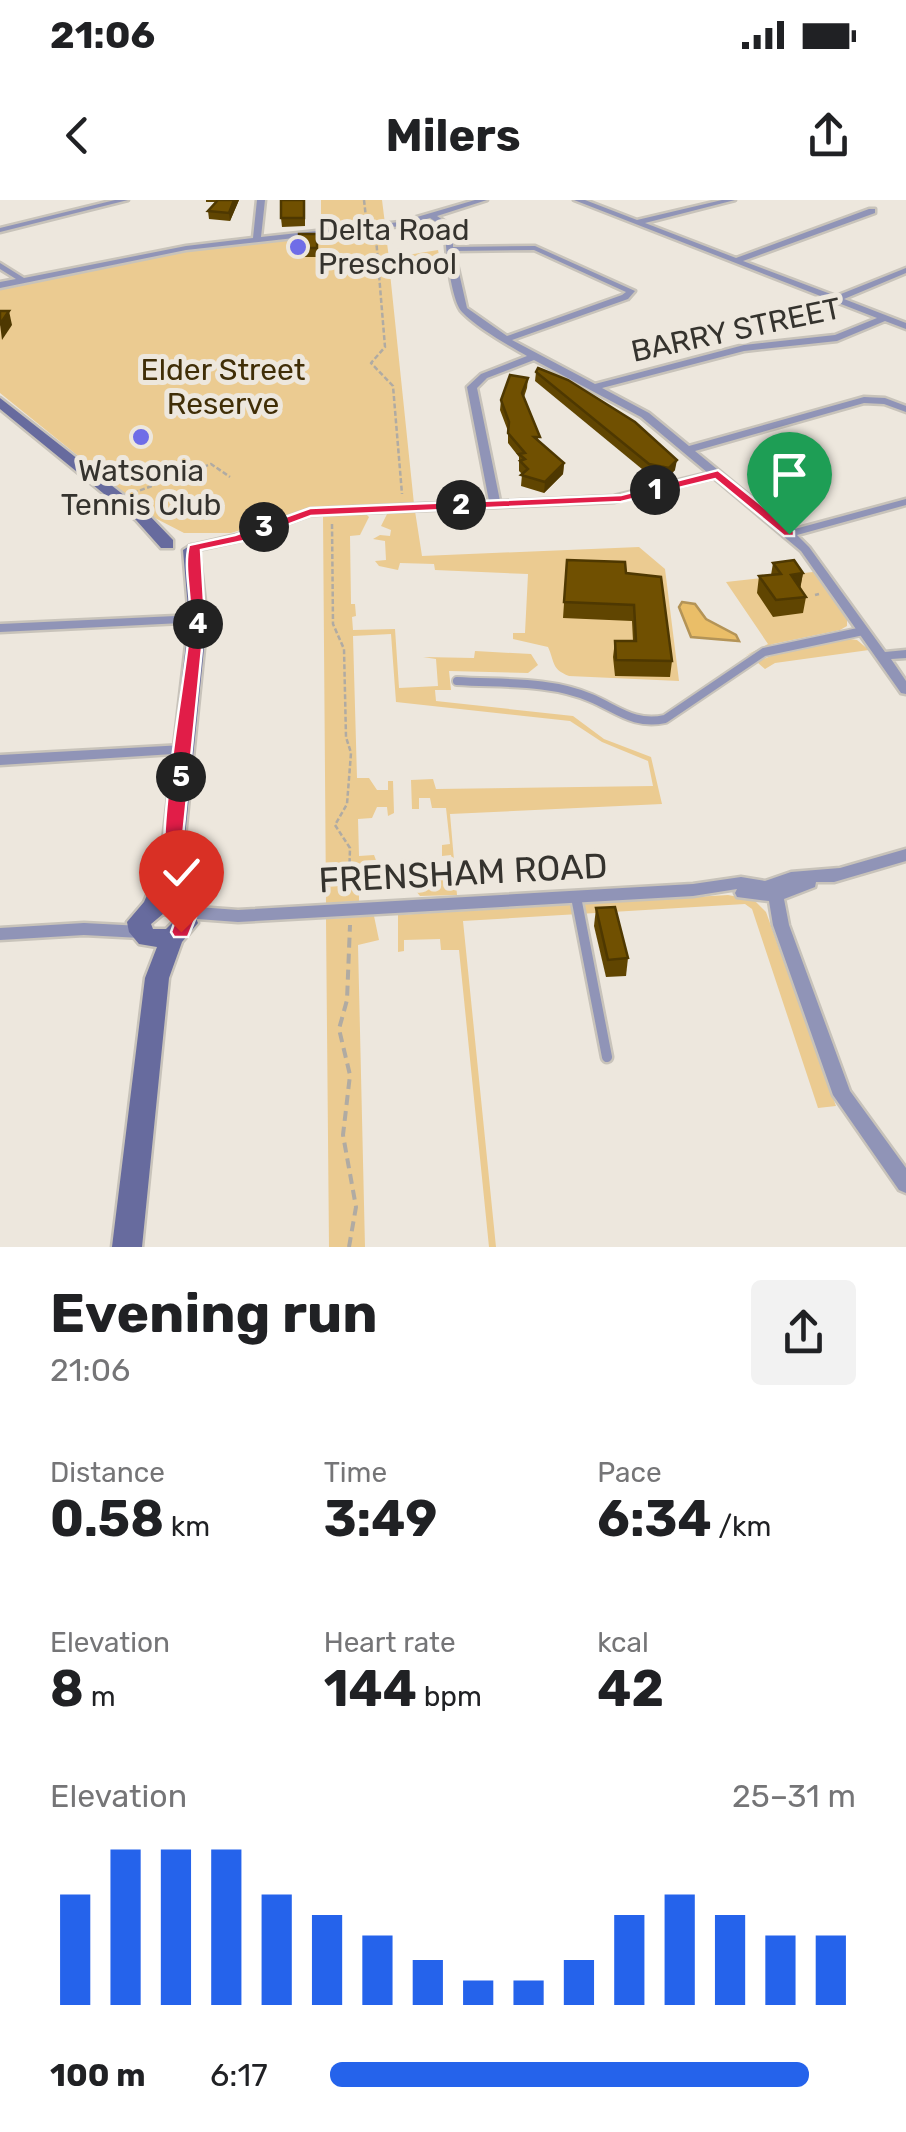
<!DOCTYPE html>
<html lang="en">
<head>
<meta charset="utf-8">
<style>
	:root { --surface:#fff; --page:#f2f2f2; --text:#202124; --muted:#757577; --accent:#2563eb }
	body { margin:0; font-family:Rubik,sans-serif; background:var(--page); color:var(--text); height:100vh; display:flex; flex-direction:column; font-size:38px; white-space:nowrap }
	* { box-sizing:border-box; margin:0 }
	p { font-size:32px; color:var(--muted) }
	.icon { flex:none; width:55px; height:55px; fill:none; stroke:currentColor; stroke-width:2; stroke-linecap:round; stroke-linejoin:round }
	.map { position:relative; height:1047px; overflow:hidden }
	.side { display:flex; flex-direction:column; background:var(--surface); flex:1 }
	.side>* { flex:none }
	.pin { position:absolute; display:grid; place-items:center; width:85px; height:85px; color:#fff; margin:-102px -42px; border-radius:50% 50% 50% 0; rotate:-45deg; box-shadow:0 0 10px #0007 }
	.pin .icon { rotate:45deg }
	.km { position:absolute; width:50px; height:50px; margin:-25px; border-radius:50%; background:#222; color:#fff; font-size:28px; line-height:50px; text-align:center }
	.round { display:grid; place-items:center; flex:none; width:105px; height:105px; border-radius:10px; background:var(--page) }
	.headline { display:flex; align-items:center; justify-content:space-between; height:170px; padding:0 50px }
	h1 { font-size:55px; font-weight:700; line-height:75px }
	.metrics { display:grid; grid-template-columns:repeat(3,1fr); gap:15px; height:170px; padding:10px 50px }
	.metrics div { display:grid; align-content:center }
	.metrics b { font-size:50px; font-weight:700 }
	.metrics small { font-size:28px; font-weight:400 }
	.metrics p { font-size:28px }
	.chart { height:280px; padding:20px 50px }
	.chart p { display:flex; justify-content:space-between }
	.chart svg { width:100%; height:180px; margin-top:10px; stroke:var(--accent); stroke-width:6 }
	ul { padding:0 50px; list-style:none; font-size:32px }
	li { display:grid; grid-template-columns:160px 120px 1fr; align-items:center; height:75px }
	li i { height:25px; border-radius:12px; background:var(--accent) }
	.status { display:flex; justify-content:space-between; align-items:center; height:70px; padding:0 50px; background:var(--surface); direction:ltr }
	.status svg { height:28px; fill:currentColor }
	header { display:flex; justify-content:space-between; align-items:center; height:130px; padding:0 50px; background:var(--surface); font-size:45px; font-weight:700 }
	.map>svg:first-child { display:block }
	.green { fill:#ebcb91 }
	.water { fill:#eabe68; stroke:#b49457; stroke-width:2.5 }
	.lines { fill:none; stroke-linecap:round; stroke-linejoin:round }
	.lane-far1-casing { stroke:#c8c3ba; stroke-width:12 }
	.lane-casing { stroke:#c8c3ba; stroke-width:15 }
	.street-casing { stroke:#c8c3ba; stroke-width:5 }
	.secondary-casing { stroke:#c8c3ba; stroke-width:5 }
	.path-far1 { stroke:#b0aba3; stroke-width:2.5; stroke-dasharray:5 2.5; stroke-linecap:butt }
	.path { stroke:#b0aba3; stroke-width:4; stroke-dasharray:10 6; stroke-linecap:butt }
	.lane-far1 { stroke:#9094b7; stroke-width:8 }
	.lane { stroke:#9094b7; stroke-width:10 }
	.street { fill:#9094b7; fill-rule:evenodd }
	.secondary { fill:#676b9e; fill-rule:evenodd }
	.wall { fill:#604501 }
	.shaded-wall { fill:#4e3801 }
	.building { fill:#705001; stroke:#4e3801; stroke-width:2.5 }
	.route { fill:#e11d48; stroke:#fff; stroke-width:2.5 }
	.poi-dot { fill:#6f6de7; stroke:#ede7dd; stroke-width:4 }
	.labels { text-anchor:middle; stroke-width:10; stroke-linejoin:round; paint-order:stroke }
	.far-poi-label { font-size:30px; fill:#35332e; stroke:#ede7dd; text-anchor:start }
	.far-street-label { font-size:30px; fill:#35332e; stroke:#ede7dd }
	.far-park-label { font-size:30px; fill:#402e07; stroke:#ede7dd }
	.street-label { font-size:35px; fill:#35332e; stroke:#ede7dd }
</style>
</head>
<body>
<div class="status"><b>21:06</b><svg viewBox="0 0 49 12"><path d="M0 12V9h3v3zM5 12V6h3v6zM10 12V3h3v9zM15 12V0h3v12zM26 1h20v11H26zM47 4h2v5h-2z"/></svg></div>
<header><svg class="icon" aria-label="back" viewBox="0 0 24 24"><path d="M15 5l-7 7 7 7"/></svg>Milers<svg class="icon" aria-label="share" viewBox="0 0 24 24"><path d="M12 15V3M7 8l5-5 5 5M5 13v7h14v-7"/></svg></header>
<div class="map">
<svg width="906" height="1047" viewBox="0 0 906 1047">
	<rect width="100%" height="100%" fill="#ede7dd"/>
	<g class="green">
		<path d="M321,0H382L385,24L321,29Z"/>
		<path d="M385,28L389,58L438,50L442,71L390,73L414,304L309,309L231,333H184L155,318L0,193V87L166,54Z"/>
		<path d="M415,311L422,356L639,347L665,369L679,481L569,476C551,469 555,462 548,447L513,439V433H525L528,374L435,370L434,364L400,363L398,370L379,366L375,361L386,360L385,341L373,339L380,335L390,336L391,330L381,326L388,312Z"/>
		<path d="M364,312L369,317L360,335L350,336L351,404H355L356,416L352,417L353,430L395,429L399,488L438,486L436,459L423,457L474,458L475,451L531,454L538,465L528,473L449,471L451,490H435L436,501L573,516L604,539L651,557L662,604L450,614L457,695L420,696L416,691L417,675H424L425,686L438,685V674L453,670L451,655L442,656V645L450,644L446,608H432L430,598H419V609H412L411,580L433,579L436,589L653,586L648,561L602,542L570,521L396,502L391,434L353,436L357,578H369L377,590H388V581H393L394,613L388,616L387,607H377L372,618L358,619L359,656L374,655L379,668L359,669V701L326,703L323,315Z"/>
		<path d="M813,372L847,419V426L840,430L773,444L745,456L768,444L726,382Z"/>
		<path d="M843,438L857,440L869,450L775,463L765,469L757,462L785,450Z"/>
		<path d="M728,695L754,700L766,712L836,906L818,908L752,709L745,704L463,721L496,1047H489L459,750H441L440,739L404,740V751L398,752V715Z"/>
		<path d="M374,716L379,740L358,745L365,1047H329L326,719Z"/>
	</g>
	<path class="water" d="M682,402L695,404L706,419L736,435L739,441L691,437L679,407Z"/>
	<g class="lines">
		<g class="lane-far1-casing">
			<path id="lane-far1" d="M457,481C501,484 550,480 591,498C617,509 635,526 665,519L764,452L863,431"/>
		</g>
		<g class="lane-casing">
			<path id="lane" d="M576,697L607,857"/>
		</g>
		<g class="street-casing">
			<g id="street">
				<path d="M115,0H128L0,32V28Z"/>
				<path d="M257,0H265L261,37L400,22L475,0H487L437,16L453,27V47L535,46L635,91L628,99L512,140L595,184L744,145L835,135L877,118L574,0H585L637,20L722,0H735L645,23L736,58L869,9H875V13L743,61L836,96L906,68V73L844,99L906,123V129L885,121L837,141L744,151L602,188L649,213L689,246L864,197L885,198L906,206V212L884,204L864,203L695,251L791,330L906,299V305L797,335L809,347L885,452L906,450V458L891,459L906,481V494L901,493L801,351L714,278L614,302L311,315L243,340L193,351L189,350V346L236,335L310,309L489,301L467,187L481,174L527,156C509,146 476,127 462,112C451,101 445,45 445,28L430,18L401,26L186,50L0,88V82L16,79L0,69V63L24,78L186,46L253,38ZM534,50L626,92L622,95L507,136L467,108L454,51ZM534,160L641,217L708,273L614,296L500,301L477,188L487,178Z"/>
				<path d="M198,415L204,419L202,422L0,432V424Z"/>
				<path d="M184,545L191,550L189,553L0,565V555Z"/>
				<path d="M906,649V661L834,682H816L815,687L784,699L789,725L850,891L906,968V993L899,990L833,895L773,725L769,701L737,697L735,693L737,689L693,696L238,722L184,718L178,716L176,712L178,708L184,706L238,710L693,684L741,677L765,681L791,672L840,668Z"/>
				<path d="M84,723L141,726L147,728L149,732L147,736L141,738L84,735L0,740V728Z"/>
			</g>
		</g>
		<g class="secondary-casing">
			<g id="secondary">
				<path d="M0,198L148,314L173,340V348H161L136,320L0,209Z"/>
				<path d="M191,345L199,350L207,419L182,666L169,698L189,703L198,723L182,742L169,778L142,1047H112L145,778L157,747L139,744L129,732L127,722L144,702L160,666L189,419L183,350ZM163,714L172,716L174,721L166,729H153L151,724Z"/>
			</g>
		</g>
		<g class="path-far1">
			<path d="M364,0L366,18"/>
			<path d="M376,38L385,147L371,163L393,186L402,294"/>
			<path d="M133,293L211,264L230,277"/>
			<path d="M332,324L333,424L344,449L346,537L351,553L347,604L335,625L350,648L349,682"/>
			<path d="M815,395L819,394"/>
		</g>
		<g class="path">
			<path d="M349,692V679"/>
			<path d="M349,1047L356,1007L343,935L350,875L339,829L347,800L350,725"/>
		</g>
		<use href="#lane-far1" class="lane-far1"/>
		<use href="#lane" class="lane"/>
		<use href="#street" class="street"/>
		<use href="#secondary" class="secondary"/>
	</g>
	<g class="wall">
		<path d="M206,0H239L230,21L209,19L208,11L216,2H206Z"/>
		<path d="M305,6V26L282,27L281,18Z"/>
		<path d="M299,34H317L318,57H300Z"/>
		<path d="M536,172L675,270L668,277L648,274L535,181Z"/>
		<path d="M528,178L527,188L524,197L539,242L564,263L563,274L544,293L521,286L522,274L519,271V257L508,243V231L500,210L501,200Z"/>
		<path d="M567,360L626,373L672,461L670,477L615,476L613,457L615,441H633L632,421L563,418Z"/>
		<path d="M773,363L803,373L800,388L806,397L803,413L773,417L757,393L759,376L771,375Z"/>
		<path d="M596,708L628,758L626,776L606,777L594,726Z"/>
	</g>
	<g class="shaded-wall">
		<path d="M234,0H239L230,21L229,13Z"/>
		<path d="M9,111L12,125L2,140L0,124Z"/>
		<path d="M677,260L675,270L668,277L669,268Z"/>
		<path d="M564,263L563,274L544,293L545,282Z"/>
		<path d="M803,373L800,390L791,375Z"/>
	</g>
	<g class="building">
		<path d="M218,0H234L229,13L208,11Z"/>
		<rect x="281" y="0" width="23" height="18"/>
		<rect x="299" y="34" width="18" height="14"/>
		<path d="M0,111H9L0,124Z"/>
		<path d="M538,168L568,180L635,222L677,260L669,268L649,264L536,172Z"/>
		<path d="M510,175L528,178L522,193L540,237H534L564,263L545,282L521,275L528,269L520,261L525,259L519,254L525,253L508,233L509,222L501,200Z"/>
		<path d="M567,360L625,362L626,373L661,377L672,461L616,460L615,441H636L634,405L564,402Z"/>
		<path d="M794,360L803,373L791,375L806,397L776,400L759,376L781,374L773,363Z"/>
		<path d="M615,707L628,758L608,760L596,708Z"/>
	</g>
	<path class="route" d="M718,270L794,331V336H784L715,279L621,302L311,316L244,341L201,350L205,419L180,666L186,705L196,717L188,737H174L171,732L176,718C143,679 187,481 190,422C192,397 183,368 189,345L235,335L310,308L621,295Z"/>
	<g class="poi-dot">
		<circle cx="298" cy="47" r="10"/>
		<circle cx="141" cy="237" r="10"/>
	</g>
	<g class="labels">
		<g class="far-poi-label">
			<text x="318" y="40">Delta Road<tspan x="318" dy="34">Preschool</tspan></text>
			<text x="141" y="281" text-anchor="middle">Watsonia<tspan x="141" dy="34">Tennis Club</tspan></text>
		</g>
		<g class="far-street-label">
			<text transform="translate(736 130) rotate(-12)" y="10">BARRY STREET</text>
		</g>
		<g class="far-park-label">
			<text x="223" y="180">Elder Street<tspan x="223" dy="34">Reserve</tspan></text>
		</g>
		<g class="street-label">
			<text transform="translate(463 673) rotate(-3)" y="12">FRENSHAM ROAD</text>
		</g>
	</g>
</svg>
<div class="pin" style="left:789px;top:334px;background:#1e9e55"><svg class="icon" aria-label="arrive" viewBox="0 0 24 24"><path d="M6 21V4h12l-3 4 3 4H6"/></svg></div>
<div class="pin" style="left:181px;top:732px;background:#d93025"><svg class="icon" aria-label="check" viewBox="0 0 24 24"><path d="M5 12l5 5 9-10"/></svg></div>
<b class="km" style="left:655px;top:290px">1</b>
<b class="km" style="left:461px;top:305px">2</b>
<b class="km" style="left:264px;top:327px">3</b>
<b class="km" style="left:198px;top:424px">4</b>
<b class="km" style="left:181px;top:577px">5</b>
</div>
<section class="side">
<div class="headline"><div><h1>Evening run</h1><p>21:06</p></div><a class="round"><svg class="icon" aria-label="share" viewBox="0 0 24 24"><path d="M12 15V3M7 8l5-5 5 5M5 13v7h14v-7"/></svg></a></div>
<div class="metrics">
<div><p>Distance</p><b>0.58<small> km</small></b></div>
<div><p>Time</p><b>3:49</b></div>
<div><p>Pace</p><b>6:34<small> /km</small></b></div>
</div>
<div class="metrics">
<div><p>Elevation</p><b>8<small> m</small></b></div>
<div><p>Heart rate</p><b>144<small> bpm</small></b></div>
<div><p>kcal</p><b>42</b></div>
</div>
<div class="chart"><p><span>Elevation</span>25–31 m</p>
<svg viewBox="0 0 160 44" preserveAspectRatio="none"><path d="M5 44V17M15 44V6M25 44V6M35 44V6M45 44V17M55 44V22M65 44V27M75 44V33M85 44V38M95 44V38M105 44V33M115 44V22M125 44V17M135 44V22M145 44V27M155 44V27"/></svg>
</div>
<ul>
<li><b>100 m</b>6:17<i style="width:91%"></i></li>
</ul>
</section>
</body>
</html>
